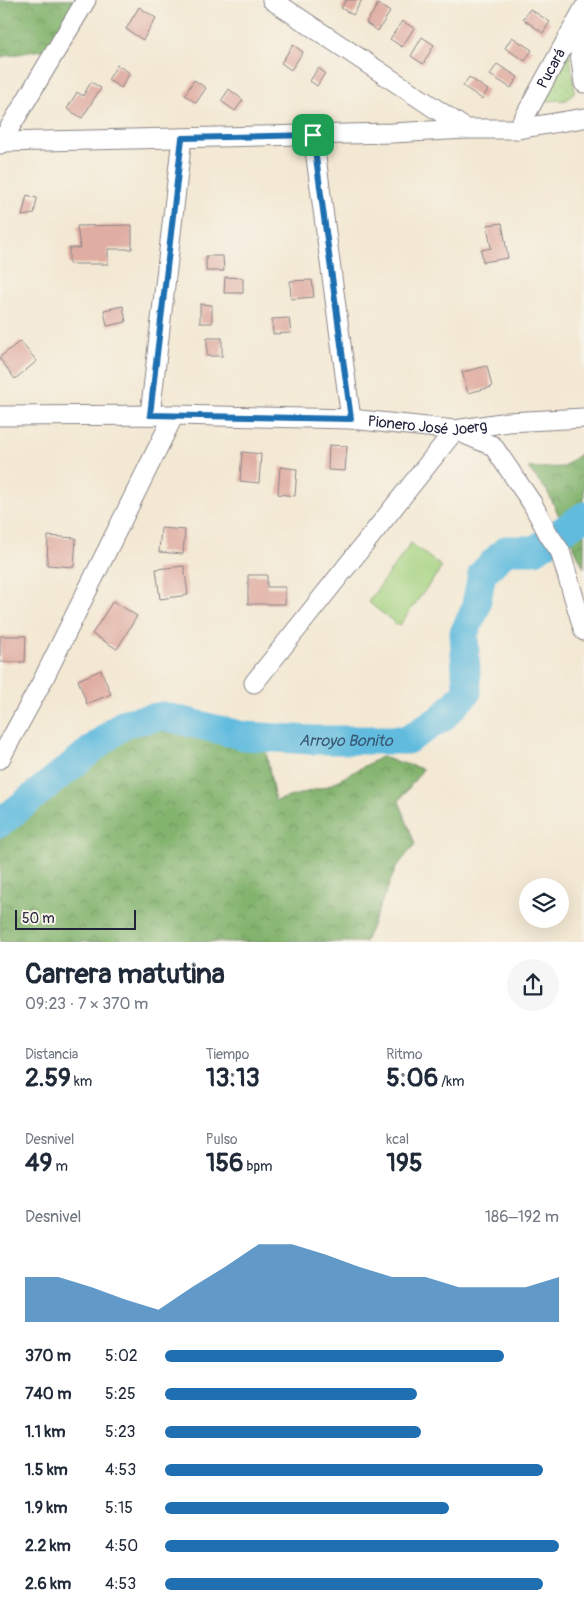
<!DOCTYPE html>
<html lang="es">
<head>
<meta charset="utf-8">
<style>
	:root { --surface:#fff; --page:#f6f6f7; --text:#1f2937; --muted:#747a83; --accent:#1f6fb2 }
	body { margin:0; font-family:Pangolin,sans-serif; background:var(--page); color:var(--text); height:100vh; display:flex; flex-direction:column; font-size:19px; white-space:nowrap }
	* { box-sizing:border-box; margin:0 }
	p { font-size:16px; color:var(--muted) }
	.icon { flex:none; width:28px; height:28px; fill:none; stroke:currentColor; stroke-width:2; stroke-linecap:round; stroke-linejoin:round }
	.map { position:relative; height:942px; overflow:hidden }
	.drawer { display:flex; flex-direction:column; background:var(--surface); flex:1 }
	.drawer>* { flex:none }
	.fabs { position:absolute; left:519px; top:878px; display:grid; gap:10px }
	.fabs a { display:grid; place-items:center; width:50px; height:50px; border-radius:50%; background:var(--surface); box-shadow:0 5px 20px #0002; font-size:25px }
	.scale { position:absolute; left:15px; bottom:12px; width:121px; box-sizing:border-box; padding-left:5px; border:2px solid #22223b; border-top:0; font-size:14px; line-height:18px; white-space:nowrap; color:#22223b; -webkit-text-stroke:4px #f7f3e8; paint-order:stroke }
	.pin { position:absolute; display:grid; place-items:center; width:42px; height:42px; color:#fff; margin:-21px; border-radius:10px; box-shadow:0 2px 8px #0006 }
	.round { display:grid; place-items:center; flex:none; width:52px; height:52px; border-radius:26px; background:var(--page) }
	.headline { display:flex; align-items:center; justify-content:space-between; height:85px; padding:0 25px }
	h1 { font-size:28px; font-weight:800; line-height:38px }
	.stats { display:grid; grid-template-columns:repeat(3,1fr); gap:8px; height:85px; padding:5px 25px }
	.stats div { display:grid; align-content:center }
	.stats b { font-size:25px; font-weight:800 }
	.stats small { font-size:14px; font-weight:400 }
	.stats p { font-size:14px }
	.chart { height:140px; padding:10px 25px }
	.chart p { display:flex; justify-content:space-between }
	.chart svg { width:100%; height:90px; margin-top:5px; fill:var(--accent); opacity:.7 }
	ul { padding:0 25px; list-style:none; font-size:16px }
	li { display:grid; grid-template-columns:80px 60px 1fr; align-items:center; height:38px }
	li i { height:12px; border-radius:6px; background:var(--accent) }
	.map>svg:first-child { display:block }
	.grass { fill:url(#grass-dots); stroke:#637a5e }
	.forest { fill:url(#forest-crowns); stroke:#526b54 }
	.garden { fill:#a4d280; stroke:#637a5e }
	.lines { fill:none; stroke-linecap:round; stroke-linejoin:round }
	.river { stroke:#61bbde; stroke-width:29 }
	.building { fill:#e0ada3 }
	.minor-casing { stroke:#8a8587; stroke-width:21 }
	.minor { stroke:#fff; stroke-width:19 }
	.route-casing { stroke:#fff; stroke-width:10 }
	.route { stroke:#1f6fb2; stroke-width:6 }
	.labels { text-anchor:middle; stroke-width:5; stroke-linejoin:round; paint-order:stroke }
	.street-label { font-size:15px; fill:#22223b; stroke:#f7f3e8 }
	.water-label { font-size:16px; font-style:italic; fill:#385874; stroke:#f7f3e8 }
</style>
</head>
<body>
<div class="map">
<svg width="584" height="943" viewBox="0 0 584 943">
	<defs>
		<pattern id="grass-dots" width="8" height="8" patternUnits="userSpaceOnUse" patternTransform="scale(1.25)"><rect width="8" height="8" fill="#a4d280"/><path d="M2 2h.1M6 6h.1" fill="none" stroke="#8db470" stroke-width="1.8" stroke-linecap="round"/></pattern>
		<pattern id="forest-crowns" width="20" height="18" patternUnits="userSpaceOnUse" patternTransform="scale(1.25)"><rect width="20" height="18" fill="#83b46e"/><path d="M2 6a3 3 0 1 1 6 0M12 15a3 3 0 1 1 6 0" fill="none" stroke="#6b925c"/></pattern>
	</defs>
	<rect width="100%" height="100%" fill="#f7f3e8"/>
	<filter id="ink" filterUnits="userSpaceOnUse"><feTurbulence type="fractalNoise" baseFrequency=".02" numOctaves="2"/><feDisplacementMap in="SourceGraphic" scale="10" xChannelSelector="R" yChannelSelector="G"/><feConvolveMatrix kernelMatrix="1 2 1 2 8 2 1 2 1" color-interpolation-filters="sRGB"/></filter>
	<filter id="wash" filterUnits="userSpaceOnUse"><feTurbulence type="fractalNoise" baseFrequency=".0096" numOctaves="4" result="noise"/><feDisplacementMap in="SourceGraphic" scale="20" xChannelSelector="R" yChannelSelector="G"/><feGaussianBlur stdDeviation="1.12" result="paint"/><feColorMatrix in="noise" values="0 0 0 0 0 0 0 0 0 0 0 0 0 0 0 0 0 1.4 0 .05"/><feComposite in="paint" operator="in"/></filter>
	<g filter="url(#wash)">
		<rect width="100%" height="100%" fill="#f3e8d3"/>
		<path class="grass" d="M569,51L575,91L567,100L545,101Z"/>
		<g class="forest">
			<path d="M0,0H87L59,47L0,57Z"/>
			<path d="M584,451V568L547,491L528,468L563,467Z"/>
			<path d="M141,727L266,751L275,801L328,786L381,757L423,769L399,801L415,844L396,868L365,942H0V823L12,829L90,755Z"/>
		</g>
		<path class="garden" d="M411,543L442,567L399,626L368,602Z"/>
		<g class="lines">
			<path class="river" id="s1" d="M0,823L125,723L163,716L244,736L312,740H407L442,718L467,692L464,633L475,610L482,574L506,550H535L584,516"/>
		</g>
		<g id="blocks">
			<g class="building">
				<path d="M346,0H362L353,15L341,8Z"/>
				<path d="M378,4L390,12L378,31L366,23Z"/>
				<path d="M139,7L156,18L143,40L126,29Z"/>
				<path d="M530,9L550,22L543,33L523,19Z"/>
				<path d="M402,21L414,28L402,47L390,39Z"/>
				<path d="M422,37L434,45L423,64L411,56Z"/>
				<path d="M512,37L532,50L525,61L505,48Z"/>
				<path d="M293,45L303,52L291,70L281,63Z"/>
				<path d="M497,64L518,77L511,88L490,75Z"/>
				<path d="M117,65L130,73L121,88L108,80Z"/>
				<path d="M318,68L325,73L317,86L310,81Z"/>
				<path d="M469,77L488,90L482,99L463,86Z"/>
				<path d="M194,80L206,88L196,103L185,95Z"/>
				<path d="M91,82L101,88L82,118L67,109L77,92L83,96Z"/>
				<path d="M229,89L243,100L235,111L221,101Z"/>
				<path d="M27,195L37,198L34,214L22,216Z"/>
				<path d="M502,223L508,258L483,262L481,250L491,248L487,225Z"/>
				<path d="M132,225V249H108V264H69V248H80L77,226Z"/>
				<path d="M206,256H223L224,271H206Z"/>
				<path d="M225,277L243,278V293H224Z"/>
				<path d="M312,280L314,297L291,299L290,281Z"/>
				<path d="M200,304L212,305V323H200Z"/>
				<path d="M123,306L126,322L107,326L104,310Z"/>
				<path d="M289,318L291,333L273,334L272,319Z"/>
				<rect x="207" y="338" width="15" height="18"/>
				<path d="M20,341L37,361L15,379L0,359V357Z"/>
				<path d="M487,366L492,387L468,393L462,372Z"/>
				<path d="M329,445L347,446L345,471L328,470Z"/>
				<path d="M242,452L261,454L259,483L240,481Z"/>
				<path d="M280,467L297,469L295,496L278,494Z"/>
				<path d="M161,528L185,530L183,554L159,552Z"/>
				<path d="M48,536L76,538L74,567L47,565Z"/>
				<path d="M184,566L188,595L160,599L156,569Z"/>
				<path d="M248,575H267V587H285V604H248Z"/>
				<path d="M113,601L137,616L117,649L92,634Z"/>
				<path d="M0,636H26L25,662H0Z"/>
				<path d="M101,670L111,694L87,704L78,680Z"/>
			</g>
		</g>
	</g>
	<g filter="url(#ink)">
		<use href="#blocks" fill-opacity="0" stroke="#8a8587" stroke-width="1"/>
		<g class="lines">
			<g class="minor-casing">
				<g id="minor">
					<path d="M272,0L466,129"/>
					<path d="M576,23L584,83"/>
					<path id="s2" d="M518,129L584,8"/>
					<path d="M313,135L351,419"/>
					<path d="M1,142L392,133L466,129H518L584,118"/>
					<path d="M0,144L86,0"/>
					<path d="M150,415L182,138"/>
					<path id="s3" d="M0,416L174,415L351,419L455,430L508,422L584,418"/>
					<path d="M254,683L455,430L493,446L532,503L549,535L560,551L584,631"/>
					<path d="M0,759L43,680L174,415"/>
				</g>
			</g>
			<use href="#minor" class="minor"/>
		</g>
	</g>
	<g class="lines" filter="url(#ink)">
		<g class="route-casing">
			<path id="route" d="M313,135L351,419L150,415L182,138Z"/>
		</g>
		<use href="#route" class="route"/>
	</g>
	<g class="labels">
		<g class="street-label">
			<text dy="5" stroke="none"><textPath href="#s2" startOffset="69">Pucará</textPath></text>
			<text dy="5" stroke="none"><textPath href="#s3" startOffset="428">Pionero José Joerg</textPath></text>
		</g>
		<g class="water-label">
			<text dy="6" stroke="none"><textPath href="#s1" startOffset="384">Arroyo Bonito</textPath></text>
		</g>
	</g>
</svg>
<div class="fabs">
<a><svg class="icon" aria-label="layers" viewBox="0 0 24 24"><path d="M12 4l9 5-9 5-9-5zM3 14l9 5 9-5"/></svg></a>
</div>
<div class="scale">50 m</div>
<div class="pin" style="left:313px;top:135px;background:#1e9e55"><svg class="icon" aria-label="arrive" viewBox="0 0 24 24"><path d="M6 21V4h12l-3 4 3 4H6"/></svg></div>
</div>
<section class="drawer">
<div class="headline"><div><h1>Carrera matutina</h1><p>09:23 · 7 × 370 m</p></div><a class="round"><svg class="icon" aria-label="share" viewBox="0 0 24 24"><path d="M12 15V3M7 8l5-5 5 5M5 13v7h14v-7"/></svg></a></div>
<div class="stats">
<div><p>Distancia</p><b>2.59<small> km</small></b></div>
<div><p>Tiempo</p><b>13:13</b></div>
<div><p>Ritmo</p><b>5:06<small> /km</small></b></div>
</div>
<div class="stats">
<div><p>Desnivel</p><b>49<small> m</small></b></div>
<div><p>Pulso</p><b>156<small> bpm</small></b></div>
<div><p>kcal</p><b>195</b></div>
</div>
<div class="chart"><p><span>Desnivel</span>186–192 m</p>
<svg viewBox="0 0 160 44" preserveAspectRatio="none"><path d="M0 44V22L10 22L20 27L30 33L40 38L50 27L60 17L70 6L80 6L90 11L100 17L110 22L120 22L130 27L140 27L150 27L160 22V44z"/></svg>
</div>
<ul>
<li><b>370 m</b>5:02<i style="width:86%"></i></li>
<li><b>740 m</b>5:25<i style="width:64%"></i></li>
<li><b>1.1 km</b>5:23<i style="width:65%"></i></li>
<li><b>1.5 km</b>4:53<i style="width:96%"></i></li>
<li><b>1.9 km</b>5:15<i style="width:72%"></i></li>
<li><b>2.2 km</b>4:50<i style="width:100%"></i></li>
<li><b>2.6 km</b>4:53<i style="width:96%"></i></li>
</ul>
</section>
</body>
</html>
